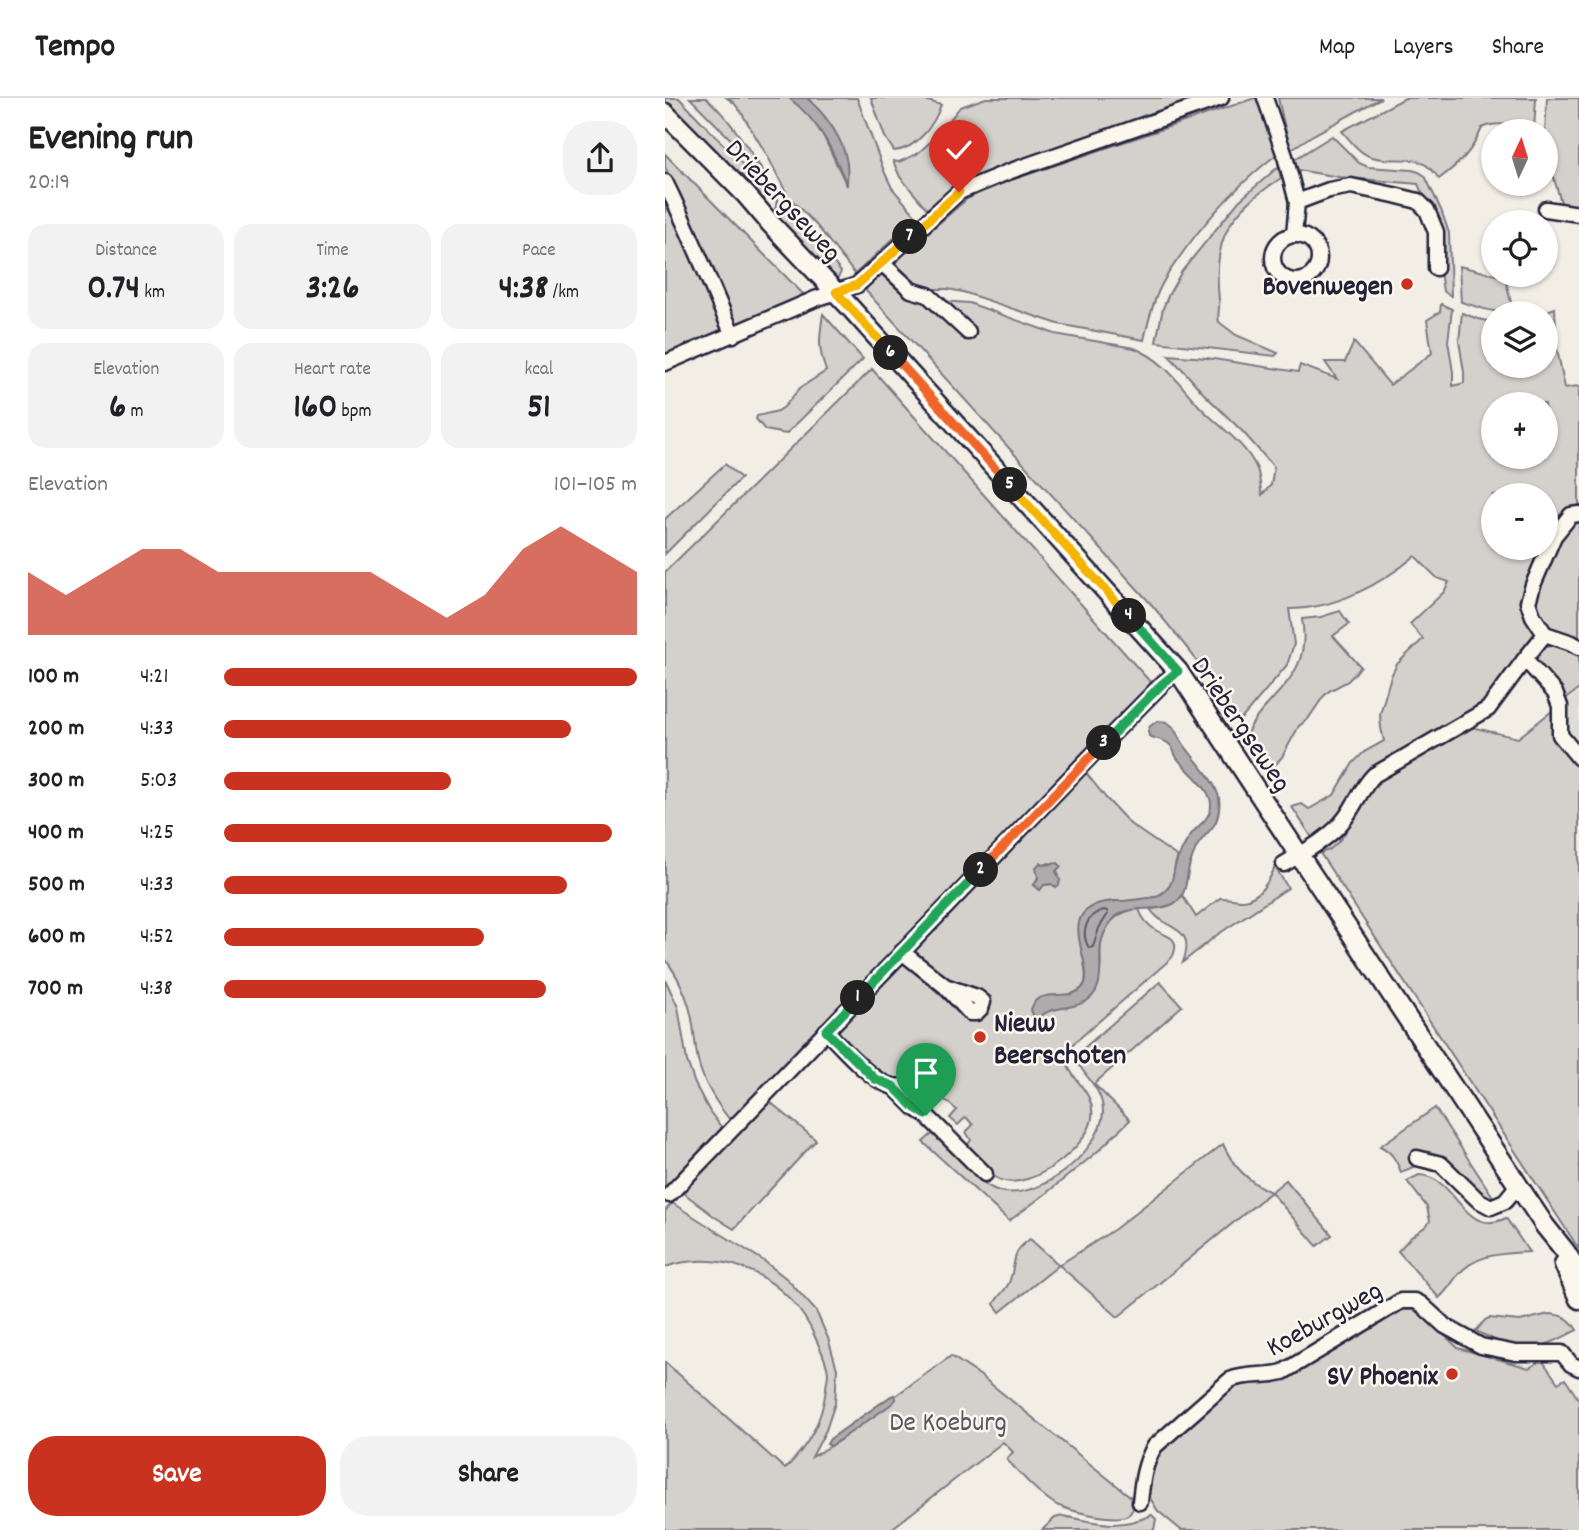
<!DOCTYPE html>
<html lang="en">
<head>
<meta charset="utf-8">
<style>
	:root { --surface:#fff; --page:#f2f2f2; --text:#202124; --muted:#757577; --line:#e0e0e0; --accent:#c8321e }
	body { margin:0; font-family:Dekko,sans-serif; background:var(--page); color:var(--text); height:100vh; display:flex; flex-direction:column; font-size:26px; white-space:nowrap }
	* { box-sizing:border-box; margin:0 }
	p { font-size:23px; color:var(--muted) }
	.icon { flex:none; width:38px; height:38px; fill:none; stroke:currentColor; stroke-width:2; stroke-linecap:round; stroke-linejoin:round }
	.map { position:relative; flex:1; overflow:hidden }
	.drawer { display:flex; flex-direction:column; background:var(--surface); width:665px }
	.drawer>* { flex:none }
	.needle { width:46px; rotate:4deg }
	.buttons { position:absolute; left:816px; top:21px; display:grid; gap:14px }
	.buttons a { display:grid; place-items:center; width:77px; height:77px; border-radius:50%; background:var(--surface); box-shadow:0 2px 5px #0004; font-size:35px }
	.pin { position:absolute; display:grid; place-items:center; width:60px; height:60px; color:#fff; margin:-72px -30px; border-radius:50% 50% 50% 0; rotate:-45deg; box-shadow:0 0 7px #0007 }
	.pin .icon { rotate:45deg }
	.km { position:absolute; width:35px; height:35px; margin:-18px; border-radius:50%; background:#222; color:#fff; font-size:19px; line-height:35px; text-align:center }
	.round { display:grid; place-items:center; flex:none; width:74px; height:74px; border-radius:28px; background:var(--page) }
	.headline { display:flex; align-items:center; justify-content:space-between; height:119px; padding:0 28px }
	h1 { font-size:38px; font-weight:700; line-height:52px }
	.metrics { display:grid; grid-template-columns:repeat(3,1fr); gap:10px; height:119px; padding:7px 28px }
	.metrics div { display:grid; align-content:center; border-radius:18px; background:var(--page); text-align:center }
	.metrics b { font-size:35px; font-weight:700 }
	.metrics small { font-size:19px; font-weight:400 }
	.metrics p { font-size:19px }
	.chart { height:196px; padding:14px 28px }
	.chart p { display:flex; justify-content:space-between }
	.chart svg { width:100%; height:126px; margin-top:7px; fill:var(--accent); opacity:.7 }
	.cta { display:flex; gap:14px; margin-top:auto; padding:14px 28px }
	.cta a { flex:1; height:80px; border-radius:28px; background:var(--accent); color:#fff; font-size:28px; font-weight:700; line-height:80px; text-align:center }
	.cta a+a { background:var(--page); color:var(--text) }
	ul { padding:0 28px; list-style:none; font-size:23px }
	li { display:grid; grid-template-columns:112px 84px 1fr; align-items:center; height:52px }
	li i { height:18px; border-radius:9px; background:var(--accent) }
	header { display:flex; align-items:center; gap:42px; box-sizing:border-box; height:98px; padding:0 35px; background:var(--surface); border-bottom:2px solid var(--line) }
	header strong { font-size:33px }
	nav { display:flex; gap:38px; margin-inline-start:auto; font-size:24px }
	main { display:flex; flex:1; min-height:0 }
	.map>svg:first-child { display:block }
	.built { fill:#e0dcd6 }
	.green { fill:#d4d1cc; stroke:#7b7a84; stroke-width:2; fill-rule:evenodd }
	.water { fill:#aeabad; stroke:#76747f; stroke-width:2 }
	.lines { fill:none; stroke-linecap:round; stroke-linejoin:round }
	.shore { stroke:#5a5969; stroke-width:2 }
	.minor-casing { stroke:#22223b; stroke-width:19 }
	.major-casing { stroke:#22223b; stroke-width:23 }
	.minor { stroke:#fbf7ec; stroke-width:14 }
	.major { stroke:#fbf7ec; stroke-width:18 }
	.split-1-casing { stroke:#fff; stroke-width:14 }
	.split-2-casing { stroke:#fff; stroke-width:14 }
	.split-3-casing { stroke:#fff; stroke-width:14 }
	.split-4-casing { stroke:#fff; stroke-width:14 }
	.split-5-casing { stroke:#fff; stroke-width:14 }
	.split-6-casing { stroke:#fff; stroke-width:14 }
	.split-7-casing { stroke:#fff; stroke-width:14 }
	.split-8-casing { stroke:#fff; stroke-width:14 }
	.split-1 { stroke:#22a559; stroke-width:9 }
	.split-2 { stroke:#22a559; stroke-width:9 }
	.split-3 { stroke:#f0652b; stroke-width:9 }
	.split-4 { stroke:#22a559; stroke-width:9 }
	.split-5 { stroke:#f5b400; stroke-width:9 }
	.split-6 { stroke:#f0652b; stroke-width:9 }
	.split-7 { stroke:#f5b400; stroke-width:9 }
	.split-8 { stroke:#f5b400; stroke-width:9 }
	.poi-dot { fill:#c8321e; stroke:#fbf7ec; stroke-width:2.5 }
	.labels { text-anchor:middle; stroke-width:5; stroke-linejoin:round; paint-order:stroke }
	.street-label { font-size:28px; fill:#22223b; stroke:#fbf7ec }
	.poi-label { font-size:28px; font-weight:bold; fill:#22223b; stroke:#fbf7ec; text-anchor:end }
	.park-label { font-size:28px; fill:#575766; stroke:#fbf7ec }
</style>
</head>
<body>
<header>
<strong>Tempo</strong>
<nav><a>Map</a><a>Layers</a><a>Share</a></nav>
</header>
<main>
<section class="drawer">
<div class="headline"><div><h1>Evening run</h1><p>20:19</p></div><a class="round"><svg class="icon" aria-label="share" viewBox="0 0 24 24"><path d="M12 15V3M7 8l5-5 5 5M5 13v7h14v-7"/></svg></a></div>
<div class="metrics">
<div><p>Distance</p><b>0.74<small> km</small></b></div>
<div><p>Time</p><b>3:26</b></div>
<div><p>Pace</p><b>4:38<small> /km</small></b></div>
</div>
<div class="metrics">
<div><p>Elevation</p><b>6<small> m</small></b></div>
<div><p>Heart rate</p><b>160<small> bpm</small></b></div>
<div><p>kcal</p><b>51</b></div>
</div>
<div class="chart"><p><span>Elevation</span>101–105 m</p>
<svg viewBox="0 0 160 44" preserveAspectRatio="none"><path d="M0 44V22L10 30L20 22L30 14L40 14L50 22L60 22L70 22L80 22L90 22L100 30L110 38L120 30L130 14L140 6L150 14L160 22V44z"/></svg>
</div>
<ul>
<li><b>100 m</b>4:21<i style="width:100%"></i></li>
<li><b>200 m</b>4:33<i style="width:84%"></i></li>
<li><b>300 m</b>5:03<i style="width:55%"></i></li>
<li><b>400 m</b>4:25<i style="width:94%"></i></li>
<li><b>500 m</b>4:33<i style="width:83%"></i></li>
<li><b>600 m</b>4:52<i style="width:63%"></i></li>
<li><b>700 m</b>4:38<i style="width:78%"></i></li>
</ul>
<div class="cta"><a>Save</a><a>Share</a></div>
</section>
<div class="map">
<svg width="914" height="1432" viewBox="0 0 914 1432">
	<rect width="100%" height="100%" fill="#f2eee5"/>
	<filter id="ink" filterUnits="userSpaceOnUse"><feTurbulence type="fractalNoise" baseFrequency=".0143" numOctaves="2"/><feDisplacementMap in="SourceGraphic" scale="14" xChannelSelector="R" yChannelSelector="G"/><feConvolveMatrix kernelMatrix="1 2 1 2 8 2 1 2 1" color-interpolation-filters="sRGB"/></filter>
	<g filter="url(#ink)">
		<path class="built" d="M914,594V656L901,639L898,606Z"/>
		<g class="green">
			<path d="M0,0H14L100,90L99,105L0,3Z"/>
			<path d="M25,0H41C67,22 82,50 101,77Z"/>
			<path d="M62,0H124L140,12L158,37L181,86L182,66L160,19L142,0H192L219,73L227,90L252,119L190,176L152,128L123,98L103,59L76,14L69,5Z"/>
			<path d="M206,0H253L276,7C269,27 252,51 229,53L220,39Z"/>
			<path d="M321,0H533L299,83L285,91L262,111L235,79L228,63L234,64L252,56L272,38L295,9Z"/>
			<path d="M590,0H595L611,57C577,83 547,115 521,150C512,163 502,175 495,190C487,207 483,224 479,242L393,226L298,194L283,191H257L245,183L228,165L302,101L325,89Z"/>
			<path d="M613,0H716L648,37L625,52Z"/>
			<path d="M740,0H871L869,32C853,29 833,22 817,30C807,54 795,65 774,81C755,51 735,67 707,59C695,56 685,42 677,33Z"/>
			<path d="M882,0H914V112L897,108L880,49V33Z"/>
			<path d="M667,38L694,65L703,69L747,72L754,74L760,78L776,112L784,135L786,198L778,193L766,116L753,86L674,79L633,72L630,61Z"/>
			<path d="M0,56L141,199L72,228L71,225L58,229V233L0,259V86L18,103L0,69Z"/>
			<path d="M613,69L616,80C565,114 547,138 554,202C555,210 552,217 554,224L571,237L613,255L610,258L491,244L498,210L504,196L517,173L574,103Z"/>
			<path d="M112,102L160,154L176,174L172,182L109,117Z"/>
			<path d="M794,168L840,179L848,213C831,217 812,208 796,204Z"/>
			<path d="M217,175L248,201L304,205L390,236L469,250C500,262 515,288 537,311C556,330 581,346 592,371C595,379 595,389 597,397L606,387L609,369L578,334L538,295L519,273L503,257L542,260L633,274L635,267L672,281L660,264H680L689,244L725,287L767,255L762,222L775,214L776,206L787,211L783,243L788,274V288L799,285V274L794,243L797,215L813,221L828,224V268H880V215H877L890,210L892,251L900,290L914,288V409L880,444V397H828V450H877L856,502L859,514L876,538L809,615L726,661L668,726L648,741L627,709L637,706L644,711L669,697L688,665L699,654L719,643L716,630L715,616L726,578L732,566L758,541L745,526L779,494L784,484L772,480L750,458C715,487 670,511 624,511L629,546L622,567L573,625L527,556L487,507L201,193L202,188ZM828,306H880V359H828Z"/>
			<path d="M158,216L198,261L121,336L100,332L91,321L92,318L113,313L119,309L135,290L161,273C153,250 154,241 158,216Z"/>
			<path d="M207,271L487,586L65,1022C53,1007 41,989 35,970C30,954 30,937 27,921C23,900 13,877 0,861V474Z"/>
			<path d="M60,366L76,380L0,456V421Z"/>
			<path d="M914,420V543L885,536L869,506L880,472L897,437L903,426Z"/>
			<path d="M675,513L684,526L668,538L696,569L683,583L664,593L658,599L643,621L634,628L617,659L604,674L581,637C585,629 590,621 596,614C623,583 645,567 637,521L656,519Z"/>
			<path d="M893,546L904,550L914,557V591L898,603L865,563L881,548Z"/>
			<path d="M892,609L894,643L914,669V1151L655,755L664,752L673,744L680,735L708,685L721,675L806,629L853,640Z"/>
			<path d="M421,675L441,700L465,726L513,759C509,766 510,773 508,781C500,805 466,803 446,803C438,821 425,841 420,860C417,868 424,878 419,887C413,898 393,898 383,898L375,917C387,910 402,910 415,905C420,898 434,879 435,872C437,864 434,853 436,845C440,825 455,812 474,811C477,821 484,828 492,833C501,838 512,839 510,851C509,858 507,860 501,865L401,952C396,978 431,989 427,1020C423,1049 366,1093 336,1082C322,1077 311,1060 301,1049L306,1042L301,1034L308,1027L301,1019L293,1027L285,1020L292,1012L258,984L260,981L255,976L246,981L235,982L214,978L169,936L238,864L303,921L318,916L326,899L319,894L283,881L247,855ZM384,765L389,766L394,777L386,786L379,787L375,792L369,787L379,767Z"/>
			<path d="M610,769L623,790L552,837L518,864C532,826 500,834 485,811C497,810 510,807 517,797L531,819L555,800C563,800 571,802 578,802C595,800 604,783 610,769Z"/>
			<path d="M0,881L13,909L22,963L30,986L45,1014L57,1030L0,1092Z"/>
			<path d="M495,884L517,908L429,986L465,1022L431,1055L379,1097L344,1123L258,1044L267,1036H275C288,1051 310,1082 327,1090C366,1111 437,1054 438,1014C438,987 412,974 411,957Z"/>
			<path d="M104,1003L151,1042L69,1131L50,1119L16,1093Z"/>
			<path d="M770,1010L834,1108L770,1069L753,1067L736,1074C731,1062 727,1054 715,1048Z"/>
			<path d="M558,1046C568,1069 583,1084 606,1094L621,1082L667,1137L652,1148L606,1094L453,1219L394,1167L335,1214L329,1206C333,1197 343,1191 345,1182C352,1162 345,1155 365,1141L394,1167L450,1131Z"/>
			<path d="M754,1077C792,1078 798,1141 841,1120L864,1154C837,1156 811,1155 792,1178C786,1186 782,1193 774,1200L733,1153L745,1140L761,1128L765,1123L762,1109L742,1083Z"/>
			<path d="M7,1105L99,1163L122,1181L151,1213L163,1240L172,1271L170,1305L161,1332L147,1359L166,1348L231,1300L230,1298L286,1258L316,1278L466,1399L470,1403C469,1408 468,1414 463,1417C451,1424 410,1414 397,1409C392,1408 387,1404 383,1401C368,1391 356,1376 343,1363L342,1361L348,1354L338,1344L225,1432H0V1264L120,1371C143,1348 157,1324 161,1291C161,1286 163,1280 163,1275C162,1263 155,1250 150,1239C125,1181 61,1148 0,1169V1113Z"/>
			<path d="M732,1211L753,1212L793,1250L864,1270L877,1262L893,1285L900,1281L914,1302V1432H516L493,1413L485,1400L482,1388L489,1358L562,1288L597,1282Z"/>
			<path d="M884,1216C898,1217 905,1220 912,1232C897,1240 877,1251 859,1250C843,1249 825,1240 811,1233L820,1222L824,1220L855,1223Z"/>
			<path d="M487,1417L491,1421L489,1432H377L390,1420L398,1418C432,1425 453,1432 487,1417Z"/>
		</g>
		<g class="water">
			<path d="M124,0H142C160,16 179,41 182,66C183,73 182,81 182,88C168,52 155,24 124,0Z"/>
			<path d="M493,623L502,624L508,629C513,637 517,645 523,652C533,666 547,679 553,696C556,704 554,720 549,727C545,733 539,738 535,744C531,749 528,757 526,763C520,777 524,798 508,806C489,816 463,804 447,822C442,829 437,838 436,846C433,864 441,889 423,902C406,914 383,905 371,924L366,912C366,910 370,903 371,902C384,892 407,903 418,889C432,870 391,821 432,806C440,803 450,803 459,803C470,802 481,800 491,799C513,789 505,774 514,758C518,750 522,741 528,734C534,727 542,723 545,713C552,693 522,674 512,660C509,655 508,649 504,646C498,641 490,641 484,638L483,633L485,628Z"/>
			<path d="M375,765L379,767L393,765L396,768L391,773L395,782L394,787L391,789L386,786L379,787L375,792L369,787L373,780L371,769Z"/>
			<path d="M229,1297L231,1301L228,1305L166,1348L162,1346L165,1341L226,1298Z"/>
		</g>
		<g class="lines">
			<path class="shore" d="M439,812L442,813L443,816L434,830L428,849L424,850C415,835 421,816 439,812Z"/>
			<g class="minor-casing">
				<g id="minor">
					<path d="M600,0L620,58L632,104L629,137"/>
					<path d="M0,84C25,134 45,186 68,237"/>
					<path d="M632,104L664,92L686,88L729,97L753,103L762,112L771,134V170"/>
					<path d="M881,111L914,116"/>
					<circle cx="631" cy="160" r="23"/>
					<path d="M217,165L246,192L263,197L303,234"/>
					<path d="M0,265L150,201L192,187L217,165L294,94L343,74L556,0"/>
					<path d="M914,416L906,417L889,438L868,487L863,504L868,518L880,536L860,561L890,595L895,608V637L914,660"/>
					<path d="M880,536L907,545L914,549"/>
					<path d="M619,766C641,753 666,740 681,719C691,705 697,689 709,677L823,611L860,561"/>
					<path d="M237,854L280,888L305,915H311L316,910L318,904L312,899L280,888"/>
					<path d="M161,933C177,949 205,982 226,988C245,992 249,977 266,998L254,1012"/>
					<path d="M228,988L250,1010L261,1017L320,1076"/>
					<path d="M752,1060L776,1066L813,1102L826,1109L840,1103L853,1087"/>
					<path d="M4,1097L427,657L497,586L513,573"/>
					<path d="M475,1404C477,1385 479,1365 490,1348L565,1282C582,1275 601,1279 618,1274L736,1203H750L756,1206L780,1228L816,1248L851,1255H897L906,1266L914,1270"/>
				</g>
			</g>
			<g class="major-casing">
				<g id="major">
					<path d="M0,15L81,97L105,125L182,206L513,573L634,757L880,1128L900,1153L914,1176"/>
					<path d="M899,1166L914,1201"/>
				</g>
			</g>
			<use href="#minor" class="minor"/>
			<use href="#major" class="major"/>
		</g>
	</g>
	<g class="lines" filter="url(#ink)">
		<g class="split-1-casing">
			<path id="split-1" d="M193,900L161,933L210,981L228,988L250,1010L261,1017"/>
		</g>
		<g class="split-2-casing">
			<path id="split-2" d="M193,900L316,772"/>
		</g>
		<g class="split-3-casing">
			<path id="split-3" d="M316,772L439,645"/>
		</g>
		<g class="split-4-casing">
			<path id="split-4" d="M439,645L497,586L513,573L464,518"/>
		</g>
		<g class="split-5-casing">
			<path id="split-5" d="M345,387L464,518"/>
		</g>
		<g class="split-6-casing">
			<path id="split-6" d="M226,255L345,387"/>
		</g>
		<g class="split-7-casing">
			<path id="split-7" d="M226,255L171,194L192,187L245,139"/>
		</g>
		<g class="split-8-casing">
			<path id="split-8" d="M245,139L294,94"/>
		</g>
		<use href="#split-1" class="split-1"/>
		<use href="#split-2" class="split-2"/>
		<use href="#split-3" class="split-3"/>
		<use href="#split-4" class="split-4"/>
		<use href="#split-5" class="split-5"/>
		<use href="#split-6" class="split-6"/>
		<use href="#split-7" class="split-7"/>
		<use href="#split-8" class="split-8"/>
	</g>
	<g class="poi-dot">
		<circle cx="742" cy="186" r="7"/>
		<circle cx="315" cy="939" r="7"/>
		<circle cx="787" cy="1276" r="7"/>
	</g>
	<g class="labels">
		<g class="street-label">
			<text transform="translate(120 101) rotate(47)" y="10">Driebergseweg</text>
			<text transform="translate(578 625) rotate(56)" y="10">Driebergseweg</text>
			<text transform="translate(658 1219) rotate(-29)" y="10">Koeburgweg</text>
		</g>
		<g class="poi-label">
			<text x="728" y="196">Bovenwegen</text>
			<text x="329" y="933" text-anchor="start">Nieuw<tspan x="329" dy="32">Beerschoten</tspan></text>
			<text x="773" y="1286">SV Phoenix</text>
		</g>
		<g class="park-label">
			<text x="283" y="1332">De Koeburg</text>
		</g>
	</g>
</svg>
<div class="buttons">
<a><svg class="needle" viewBox="-14 -14 28 28"><path d="M0-13l5 13h-10z" fill="#e53935"/><path d="M0 13l5-13h-10z" fill="#757577"/></svg></a>
<a><svg class="icon" aria-label="locate" viewBox="0 0 24 24"><circle cx="12" cy="12" r="6"/><path d="M12 2v4M12 18v4M2 12h4M18 12h4"/></svg></a>
<a><svg class="icon" aria-label="layers" viewBox="0 0 24 24"><path d="M12 4l9 5-9 5-9-5zM3 14l9 5 9-5"/></svg></a>
<a>+</a>
<a>−</a>
</div>
<div class="pin" style="left:261px;top:1017px;background:#1e9e55"><svg class="icon" aria-label="arrive" viewBox="0 0 24 24"><path d="M6 21V4h12l-3 4 3 4H6"/></svg></div>
<div class="pin" style="left:294px;top:94px;background:#d93025"><svg class="icon" aria-label="check" viewBox="0 0 24 24"><path d="M5 12l5 5 9-10"/></svg></div>
<b class="km" style="left:193px;top:900px">1</b>
<b class="km" style="left:316px;top:772px">2</b>
<b class="km" style="left:439px;top:645px">3</b>
<b class="km" style="left:464px;top:518px">4</b>
<b class="km" style="left:345px;top:387px">5</b>
<b class="km" style="left:226px;top:255px">6</b>
<b class="km" style="left:245px;top:139px">7</b>
</div>
</main>
</body>
</html>
